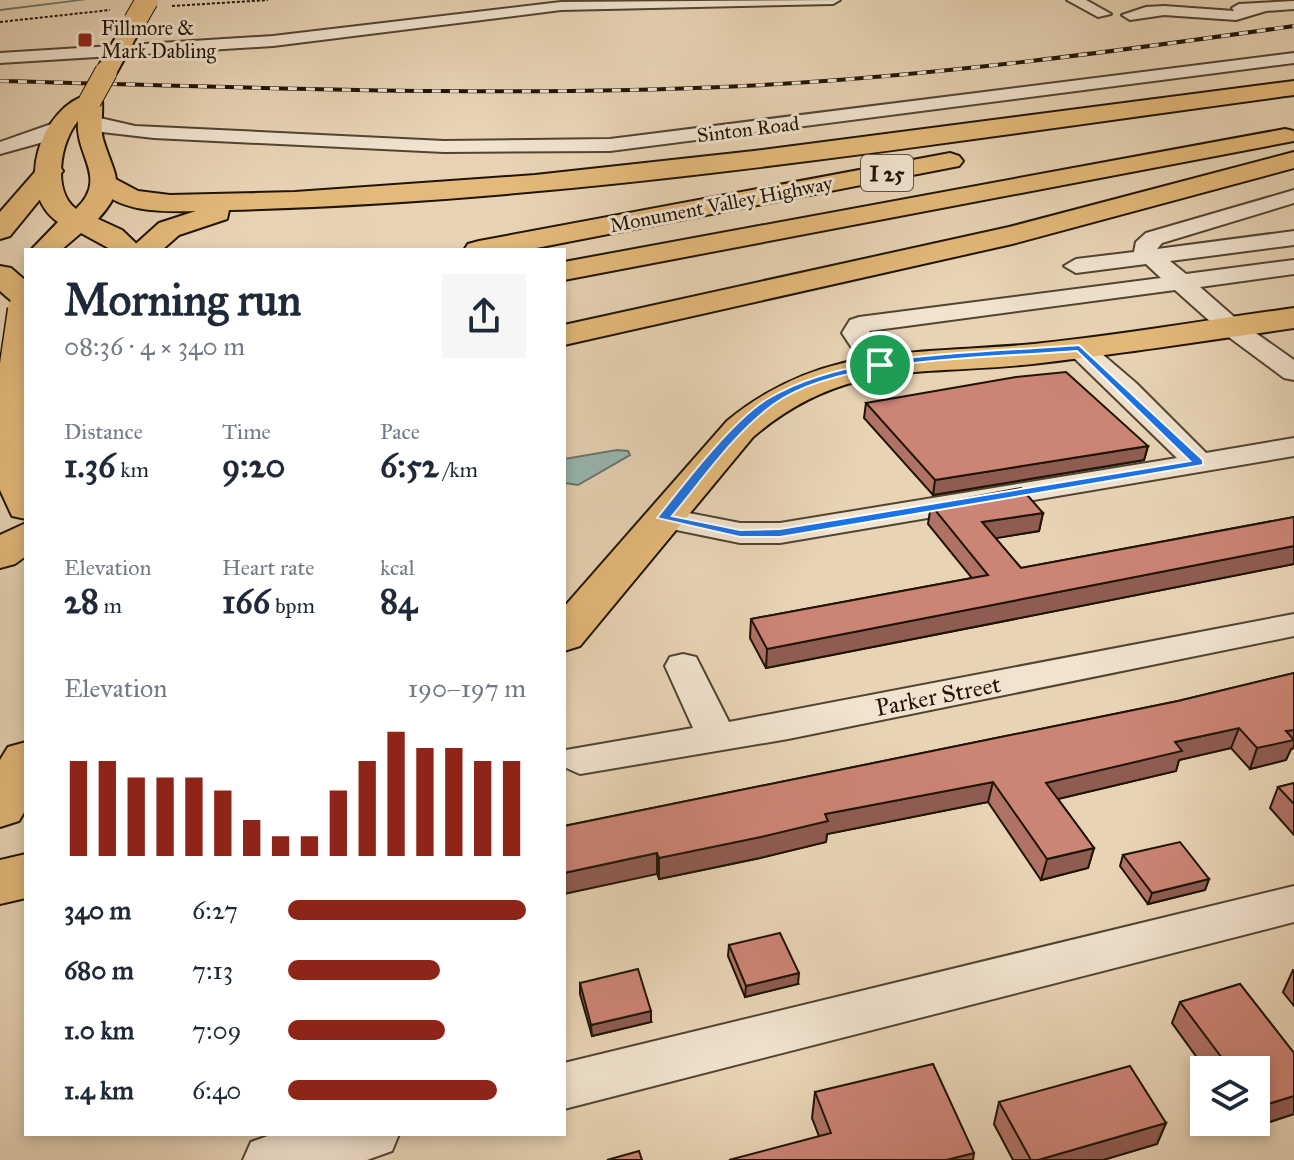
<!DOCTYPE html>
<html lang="en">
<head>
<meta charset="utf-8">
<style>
	:root { --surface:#fff; --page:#f6f6f7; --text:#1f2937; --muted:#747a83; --accent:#8f2418 }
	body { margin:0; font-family:"IM FELL Great Primer",serif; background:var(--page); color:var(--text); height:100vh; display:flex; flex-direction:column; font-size:30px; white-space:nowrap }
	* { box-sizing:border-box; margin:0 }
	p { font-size:26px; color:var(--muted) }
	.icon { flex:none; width:44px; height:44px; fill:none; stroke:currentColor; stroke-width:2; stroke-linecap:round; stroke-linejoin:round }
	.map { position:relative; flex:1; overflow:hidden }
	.details { position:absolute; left:24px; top:248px; width:542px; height:888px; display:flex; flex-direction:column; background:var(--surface); border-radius:0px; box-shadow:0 4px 12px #0003 }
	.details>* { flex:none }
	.buttons { position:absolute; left:1190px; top:1056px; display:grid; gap:16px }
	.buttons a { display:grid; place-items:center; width:80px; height:80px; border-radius:0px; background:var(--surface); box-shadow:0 4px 12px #0003; font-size:40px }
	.pin { position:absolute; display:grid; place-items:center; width:68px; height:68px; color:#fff; margin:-34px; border:4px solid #fff; border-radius:50%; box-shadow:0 2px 8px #0007 }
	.round { display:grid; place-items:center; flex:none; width:84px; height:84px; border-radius:0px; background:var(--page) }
	.headline { display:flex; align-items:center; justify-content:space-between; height:136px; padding:0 40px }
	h1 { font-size:44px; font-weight:800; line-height:60px }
	.figures { display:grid; grid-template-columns:repeat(3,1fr); gap:12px; height:136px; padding:8px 40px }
	.figures div { display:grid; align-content:center }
	.figures b { font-size:34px; font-weight:800 }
	.figures small { font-size:22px; font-weight:400 }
	.figures p { font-size:22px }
	.chart { height:224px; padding:16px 40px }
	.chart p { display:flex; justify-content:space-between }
	.chart svg { width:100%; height:144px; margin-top:8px; stroke:var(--accent); stroke-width:6 }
	ul { padding:0 40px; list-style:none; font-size:26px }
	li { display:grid; grid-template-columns:128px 96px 1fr; align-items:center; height:60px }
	li i { height:20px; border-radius:10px; background:var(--accent) }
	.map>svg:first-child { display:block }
	.water { fill:#98b8b2; stroke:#68766e; stroke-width:2 }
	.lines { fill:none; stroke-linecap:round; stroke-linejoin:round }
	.stream { fill:#68766e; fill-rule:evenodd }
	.minor-casing { stroke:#514432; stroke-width:4 }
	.major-casing { stroke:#1f1407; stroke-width:4 }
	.highway-casing { stroke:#1f1407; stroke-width:4 }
	.path { stroke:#1f1407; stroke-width:2; stroke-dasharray:3 2; stroke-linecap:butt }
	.minor { fill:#f0e3cf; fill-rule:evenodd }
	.major { fill:#e4ba7a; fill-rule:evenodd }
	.highway { fill:#e4ba7a; fill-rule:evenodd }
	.rail-casing { stroke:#1f1407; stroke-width:4 }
	.rail { stroke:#f0e3cf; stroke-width:3; stroke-dasharray:9; stroke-linecap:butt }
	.major-bridge-far1-casing { stroke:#1f1407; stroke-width:24; stroke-linecap:butt }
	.major-bridge-casing { stroke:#1f1407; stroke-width:39; stroke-linecap:butt }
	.major-bridge-far1 { stroke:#e4ba7a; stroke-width:22 }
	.major-bridge { stroke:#e4ba7a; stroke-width:36 }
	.wall { fill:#af7265; stroke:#1f1407; stroke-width:2 }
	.shaded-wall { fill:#8f5c52; stroke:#1f1407; stroke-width:2 }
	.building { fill:#cc8475; stroke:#1f1407; stroke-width:2 }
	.route { fill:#1a73e8; stroke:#fff; stroke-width:2; fill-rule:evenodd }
	.poi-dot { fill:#8f2418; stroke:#f0e3cf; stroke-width:3 }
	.labels { text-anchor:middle; stroke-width:6; stroke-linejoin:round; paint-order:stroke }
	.far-poi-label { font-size:20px; fill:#1f1407; stroke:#f0e3cf; text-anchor:start }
	.far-street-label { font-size:20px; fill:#1f1407; stroke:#f0e3cf }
	.shield { fill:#f0e3cf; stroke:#5e5243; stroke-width:2 }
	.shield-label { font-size:22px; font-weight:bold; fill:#1f1407 }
	.street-label { font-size:24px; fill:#1f1407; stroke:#f0e3cf }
</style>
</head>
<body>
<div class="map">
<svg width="1294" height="1160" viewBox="0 0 1294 1160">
	<rect width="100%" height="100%" fill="#e8d4b5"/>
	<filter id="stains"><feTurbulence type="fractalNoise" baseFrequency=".0025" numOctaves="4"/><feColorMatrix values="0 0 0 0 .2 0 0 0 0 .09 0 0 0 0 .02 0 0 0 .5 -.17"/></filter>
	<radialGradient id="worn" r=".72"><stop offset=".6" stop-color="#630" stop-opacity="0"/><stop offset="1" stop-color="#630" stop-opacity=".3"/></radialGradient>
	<path class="water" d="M617,450L628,451L630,455L578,485L564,483V459Z"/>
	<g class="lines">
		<path class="stream" d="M74,0H87L0,11V9Z"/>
		<g class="minor-casing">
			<g id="minor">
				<path d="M840,0L833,4L561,10L273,46L0,63V53L273,36L561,2Z"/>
				<path d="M1067,0H1086L1111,14L1098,17Z"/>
				<path d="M1294,1V9L1266,11L1236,20L1164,15L1130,20L1122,15L1146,7L1164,6L1234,11L1232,8L1239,4Z"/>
				<path d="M1294,53V63L610,151L444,152L154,138L102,132L82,122L91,116L135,126L444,141L610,139Z"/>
				<path d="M60,121L67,123V131L47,141L0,154V142Z"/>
				<path d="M1294,190V203L1162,243L1157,249L1294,231V245L1170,261L1186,274L1294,260V274L1200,287L1240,322L1294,360V380L1284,378L1222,332L1175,290L869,331L893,365L889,371C866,377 854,350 842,333L850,320L859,317L1161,278L1146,264L1076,273L1064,266L1076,259L1134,252L1136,242L1146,233Z"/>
				<path d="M1079,340L1088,342L1136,383L1206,453L1294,438V456L780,543H740L652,525L647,518L652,511L663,508L740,523H780L1177,458L1070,354L1066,348L1070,342Z"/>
				<path d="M1294,614V636L788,739L580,774L564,767L566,750L693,728L665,666L670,657L683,654L696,657L729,722Z"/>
				<path d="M1294,886V922L564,1109V1063Z"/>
				<path d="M273,1134H399L392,1151L367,1160H243L251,1142Z"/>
			</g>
		</g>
		<g class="major-casing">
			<g id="major">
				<path d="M135,15L145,21L117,72L114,77H98L95,72L128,17Z"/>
				<path d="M90,94L102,101C103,114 100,127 103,139C114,176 129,186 98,219L122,230L143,250H112L81,233L61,250H31L58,222C13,191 40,106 90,94ZM78,121C75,156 109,178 76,209C52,191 60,142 78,121Z"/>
				<path d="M1294,308V328C1210,340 1125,353 1041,363C927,377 848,356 753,437L580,646L564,651V607L727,421C823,342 918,355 1034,344C1121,335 1207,320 1294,308Z"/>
				<path d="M9,415L22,418L26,424V519L12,516L0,490V417Z"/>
				<path d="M26,523V556L15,564L0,568V535Z"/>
				<path d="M26,742V809L19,821L0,827V760L8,747Z"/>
				<path d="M26,854V898L0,904V860Z"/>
			</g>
		</g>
		<g class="highway-casing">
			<g id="highway">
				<path d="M1294,81V95C941,142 586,201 229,210L227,219L179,235L162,250H129L159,223L196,211C163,212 114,213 93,182L97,176L106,174L138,191L170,195L295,192L535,175L754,151Z"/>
				<path d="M1285,129L1294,131V141L564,280V262Z"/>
				<path d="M1294,152V168L1012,244L564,345V325L1009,227Z"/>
				<path d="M950,153L959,156L963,161L959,166L526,250H464L468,244L479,241Z"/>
				<path d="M50,163L59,165L63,171L10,236L0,239V212L41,165Z"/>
				<path d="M0,266L11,268L26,281V307L15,304L0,291Z"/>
			</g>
		</g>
		<g class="path">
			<path d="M172,6L268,0"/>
			<path d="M0,22L110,10"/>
		</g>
		<use href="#minor" class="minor"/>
		<use href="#major" class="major"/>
		<use href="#highway" class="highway"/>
		<g class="rail-casing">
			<path id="rail" d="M0,81C248,87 496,98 743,86C928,77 1111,52 1294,26"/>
		</g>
		<use href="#rail" class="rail"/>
		<g class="major-bridge-far1-casing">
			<g id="major-bridge-far1">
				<path d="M135,21L147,0"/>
				<path d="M90,101L106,72"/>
			</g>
		</g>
		<g class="major-bridge-casing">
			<path id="major-bridge" d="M9,426L26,310"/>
		</g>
		<use href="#major-bridge-far1" class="major-bridge-far1"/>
		<use href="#major-bridge" class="major-bridge"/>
	</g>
	<g class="wall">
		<path d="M866,403L1148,446L1144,460L933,495L864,418Z"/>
		<path d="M931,505L1043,513L1039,531L995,538L1021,568L1294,517V564L766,668L750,638L751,619L972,578L928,524Z"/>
		<path d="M1294,673V748L1291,749L1286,760L1250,769L1231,748L1179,760L1176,771L1058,799L1094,848L1088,868L1041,880L988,802L827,834L826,842L760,858L659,879L657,874L564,826L1178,701Z"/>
		<path d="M1294,783V835L1270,808L1278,787Z"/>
		<path d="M1123,855L1209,879L1205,890L1148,904L1120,866Z"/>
		<path d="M729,945L798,984L745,997L728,956Z"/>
		<path d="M1293,970H1294V1006L1283,992Z"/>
		<path d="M580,983L651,1022L592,1036L580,994Z"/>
		<path d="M1240,984L1294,1053V1114L1248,1129L1243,1122H1256V1070H1206L1172,1023L1180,1002Z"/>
		<path d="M815,1092L973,1160L819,1136L812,1118Z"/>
		<path d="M999,1102L1166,1123L1157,1144L1103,1160H1013L994,1124Z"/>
	</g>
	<g class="shaded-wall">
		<path d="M1148,446L1144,460L933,495L935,480Z"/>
		<path d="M1043,513L1039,531L979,541L982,522Z"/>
		<path d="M1294,546V564L766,668L767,649Z"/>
		<path d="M1239,728L1231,748L1179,760L1176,771L1041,803L1046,783L1175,742Z"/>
		<path d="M1294,730V748L1291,749L1286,760L1250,769L1257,748L1286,731Z"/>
		<path d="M993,782L988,802L827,834L826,842L760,858L659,879V858L825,814Z"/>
		<path d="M1094,848L1088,868L1041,880L1047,859Z"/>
		<path d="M657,853V874L564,894V873Z"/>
		<path d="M1209,879L1205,890L1148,904L1152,893Z"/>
		<path d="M799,973L798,984L745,997L746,986Z"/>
		<path d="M651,1011V1022L592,1036L591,1025Z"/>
		<path d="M1294,1096V1114L1248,1129L1251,1122H1256V1112L1258,1107Z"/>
		<path d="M1166,1123L1157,1144L1103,1160H1038Z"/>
		<path d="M974,1153L973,1160H946Z"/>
	</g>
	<g class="building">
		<path d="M1066,372L1148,446L935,480L866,403L1016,377Z"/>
		<path d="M1021,488L1043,513L982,522L1021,568L1294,517V546L767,649L751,619L988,575L931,505Z"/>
		<path d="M1294,673V730L1286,731L1294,740L1257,748L1239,728L1175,742L1182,751L1046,783L1094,848L1047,859L993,782L825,814L828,821L761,837L659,858L657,853L564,873V826L1178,701Z"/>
		<path d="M1294,783V804L1278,787Z"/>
		<path d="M1180,842L1209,879L1152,893L1123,855Z"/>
		<path d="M780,933L799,973L746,986L729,945Z"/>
		<path d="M638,969L651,1011L591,1025L580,983Z"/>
		<path d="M1240,984L1294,1053V1096L1258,1107L1256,1105V1070H1231L1180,1002Z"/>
		<path d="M933,1064L974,1153L946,1160H729L831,1133L815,1092Z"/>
		<path d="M1130,1066L1166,1123L1038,1160H1031L999,1102Z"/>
		<path d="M639,1151L642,1160H607Z"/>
	</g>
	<path class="route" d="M1079,345L1203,460V465L780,537H740L657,518C683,485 734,418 769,398C849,350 987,353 1079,345ZM1077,351L1190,461L780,529L740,530L672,516C703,479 734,433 774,404C840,356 995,358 1077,351Z"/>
	<rect class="poi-dot" x="77" y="32" width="16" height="16" rx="4"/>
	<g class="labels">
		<g class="far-poi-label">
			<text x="101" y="35">Fillmore &amp;<tspan x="101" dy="23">Mark Dabling</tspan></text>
		</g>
		<g class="far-street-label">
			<text transform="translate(748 129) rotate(-7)" y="7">Sinton Road</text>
			<text transform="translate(721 204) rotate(-11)" y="7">Monument Valley Highway</text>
		</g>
		<rect class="shield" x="861" y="155" width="52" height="36" rx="6"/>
		<g class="shield-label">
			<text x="887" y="181">I 25</text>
		</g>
		<g class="street-label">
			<text transform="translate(938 696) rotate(-11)" y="8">Parker Street</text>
		</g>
	</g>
	<rect width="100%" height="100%" filter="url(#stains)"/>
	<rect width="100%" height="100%" fill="url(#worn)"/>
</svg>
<div class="buttons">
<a><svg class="icon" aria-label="layers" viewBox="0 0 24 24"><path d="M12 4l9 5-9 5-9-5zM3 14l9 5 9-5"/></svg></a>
</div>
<div class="pin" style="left:880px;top:365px;background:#1e9e55"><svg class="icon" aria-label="arrive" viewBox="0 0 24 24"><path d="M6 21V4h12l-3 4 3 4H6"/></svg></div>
<section class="details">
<div class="headline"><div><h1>Morning run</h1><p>08:36 · 4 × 340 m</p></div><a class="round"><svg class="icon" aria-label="share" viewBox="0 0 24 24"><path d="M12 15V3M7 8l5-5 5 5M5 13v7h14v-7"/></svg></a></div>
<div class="figures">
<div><p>Distance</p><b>1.36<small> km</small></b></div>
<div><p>Time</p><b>9:20</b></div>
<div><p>Pace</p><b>6:52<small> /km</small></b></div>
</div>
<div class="figures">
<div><p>Elevation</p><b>28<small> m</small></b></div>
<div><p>Heart rate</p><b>166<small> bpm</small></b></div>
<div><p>kcal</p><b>84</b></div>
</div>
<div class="chart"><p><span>Elevation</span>190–197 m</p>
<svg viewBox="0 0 160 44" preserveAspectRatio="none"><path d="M5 44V15M15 44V15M25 44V20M35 44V20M45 44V20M55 44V24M65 44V33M75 44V38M85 44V38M95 44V24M105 44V15M115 44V6M125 44V11M135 44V11M145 44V15M155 44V15"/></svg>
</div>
<ul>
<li><b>340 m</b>6:27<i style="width:100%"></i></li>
<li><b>680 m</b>7:13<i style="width:64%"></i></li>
<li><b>1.0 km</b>7:09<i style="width:66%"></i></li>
<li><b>1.4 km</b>6:40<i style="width:88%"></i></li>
</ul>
</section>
</div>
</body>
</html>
